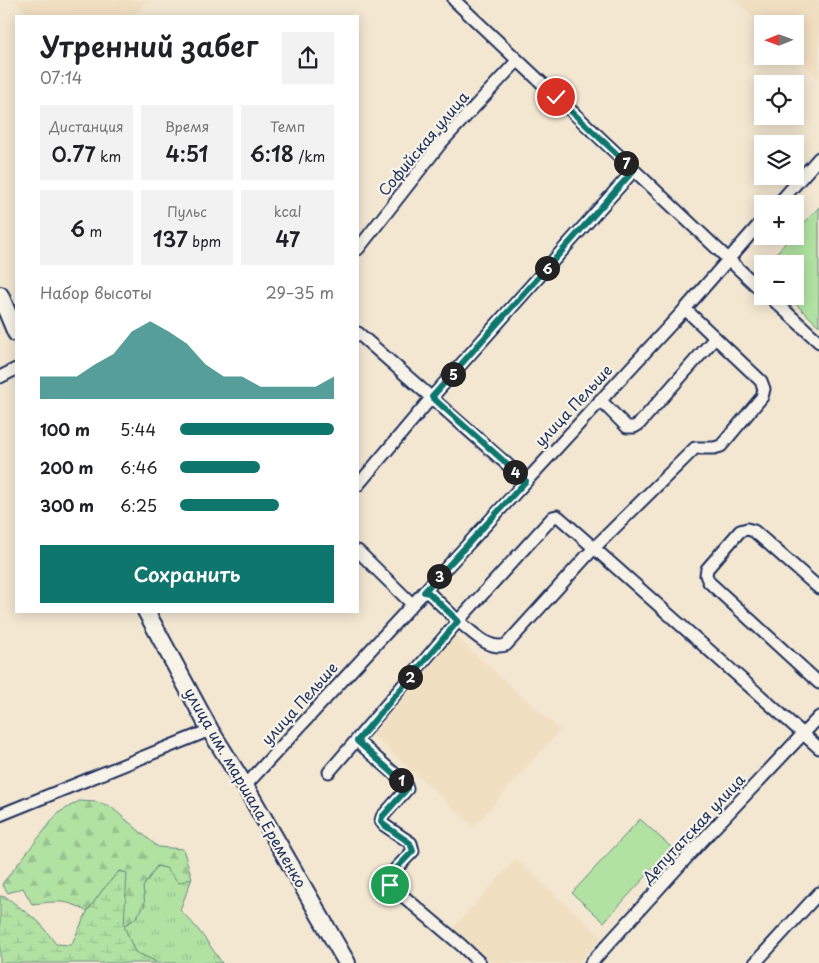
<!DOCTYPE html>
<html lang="ru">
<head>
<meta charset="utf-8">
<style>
	:root { --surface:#fff; --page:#f2f2f2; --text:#202124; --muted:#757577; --accent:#0f766e }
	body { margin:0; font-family:"Playpen Sans",sans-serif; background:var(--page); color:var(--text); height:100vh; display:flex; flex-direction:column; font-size:19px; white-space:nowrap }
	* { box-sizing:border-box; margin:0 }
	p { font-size:16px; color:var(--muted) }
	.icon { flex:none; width:28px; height:28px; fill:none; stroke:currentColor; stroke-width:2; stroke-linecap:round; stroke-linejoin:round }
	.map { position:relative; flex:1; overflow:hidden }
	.details { position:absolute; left:15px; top:15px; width:344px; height:598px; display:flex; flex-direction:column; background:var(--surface); border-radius:0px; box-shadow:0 2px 12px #0003 }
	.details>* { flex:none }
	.needle { width:32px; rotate:269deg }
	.fabs { position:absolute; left:754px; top:15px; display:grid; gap:10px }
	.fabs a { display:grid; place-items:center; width:50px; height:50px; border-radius:0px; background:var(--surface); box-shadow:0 2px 12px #0003; font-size:25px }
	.pin { position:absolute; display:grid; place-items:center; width:42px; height:42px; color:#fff; margin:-21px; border:2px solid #fff; border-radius:50%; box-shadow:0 1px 5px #0007 }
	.km { position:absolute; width:25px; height:25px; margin:-12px; border-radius:50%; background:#222; color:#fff; font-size:14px; line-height:25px; text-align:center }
	.round { display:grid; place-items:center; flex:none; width:52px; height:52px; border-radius:0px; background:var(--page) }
	.headline { display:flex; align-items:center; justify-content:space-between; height:85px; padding:0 25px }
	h1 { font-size:28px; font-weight:600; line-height:38px }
	.figures { display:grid; grid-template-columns:repeat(3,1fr); gap:8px; height:85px; padding:5px 25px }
	.figures div { display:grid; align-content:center; border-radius:0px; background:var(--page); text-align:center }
	.figures b { font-size:21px; font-weight:600 }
	.figures small { font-size:14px; font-weight:400 }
	.figures p { font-size:14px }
	.chart { height:140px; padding:10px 25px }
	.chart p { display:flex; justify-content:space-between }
	.chart svg { width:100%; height:90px; margin-top:5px; fill:var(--accent); opacity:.7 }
	.cta { display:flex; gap:10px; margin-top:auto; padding:10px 25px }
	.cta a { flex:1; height:58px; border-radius:0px; background:var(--accent); color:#fff; font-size:20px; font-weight:600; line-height:58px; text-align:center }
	ul { padding:0 25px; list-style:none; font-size:16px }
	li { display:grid; grid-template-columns:80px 60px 1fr; align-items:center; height:38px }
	li i { height:12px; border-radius:6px; background:var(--accent) }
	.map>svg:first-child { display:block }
	.built { fill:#f1dfc2 }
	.grass { fill:url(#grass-tufts); stroke:#668880 }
	.forest { fill:url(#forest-firs); stroke:#668880 }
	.wetland { fill:url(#wetland-marsh); stroke:#668880 }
	.park { fill:#b1e2a2; stroke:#668880 }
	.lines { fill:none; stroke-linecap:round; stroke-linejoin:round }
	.minor-casing { stroke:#1b2f5e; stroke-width:15 }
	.highway-casing { stroke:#1b2f5e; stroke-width:20 }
	.minor { stroke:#f7f3e8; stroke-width:11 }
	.highway { stroke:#f7f3e8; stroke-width:16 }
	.route-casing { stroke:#fff; stroke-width:10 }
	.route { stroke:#0f766e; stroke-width:6 }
	.labels { text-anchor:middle; stroke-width:4.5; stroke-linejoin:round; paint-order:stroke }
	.street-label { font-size:15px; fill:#1b2f5e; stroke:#f7f3e8 }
</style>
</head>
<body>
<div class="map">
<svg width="819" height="963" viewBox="0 0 819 963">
	<defs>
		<pattern id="grass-tufts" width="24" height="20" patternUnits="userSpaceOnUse" patternTransform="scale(1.25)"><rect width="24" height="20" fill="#b1e2a2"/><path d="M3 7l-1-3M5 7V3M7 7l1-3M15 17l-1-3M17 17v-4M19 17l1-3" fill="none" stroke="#98c28e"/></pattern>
		<pattern id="forest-firs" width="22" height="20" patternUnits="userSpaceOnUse" patternTransform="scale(1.25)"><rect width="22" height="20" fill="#b1e2a2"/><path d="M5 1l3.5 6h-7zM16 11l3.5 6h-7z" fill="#98c28e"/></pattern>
		<pattern id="wetland-marsh" width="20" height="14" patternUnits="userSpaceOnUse" patternTransform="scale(1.25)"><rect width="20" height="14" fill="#b1e2a2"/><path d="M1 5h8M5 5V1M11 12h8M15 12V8" fill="none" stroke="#98c28e"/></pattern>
	</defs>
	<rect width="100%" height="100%" fill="#f3e7d2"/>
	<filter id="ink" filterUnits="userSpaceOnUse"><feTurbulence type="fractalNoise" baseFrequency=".02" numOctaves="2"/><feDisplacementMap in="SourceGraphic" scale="10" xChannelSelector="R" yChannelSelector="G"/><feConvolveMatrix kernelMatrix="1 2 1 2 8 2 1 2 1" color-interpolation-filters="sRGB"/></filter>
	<g filter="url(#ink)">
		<g class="built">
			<path d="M13,0H148L134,16H31Z"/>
			<path d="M735,0H819V78L795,56V24H762V26Z"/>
			<path d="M454,635L560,730L474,827L367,730Z"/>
			<path d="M516,859L602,937L578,963H492L453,928Z"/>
		</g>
		<path class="grass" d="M157,866L166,868L179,882L192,878L180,910C197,926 209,944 222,963H154L155,961L135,952L123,926L135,919L143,887Z"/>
		<path class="forest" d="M79,801L97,802L110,806L158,847L183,849L192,878L179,883L166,868L157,866L143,887L145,905L135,919L123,926L126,873L119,871L101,892L87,912C67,898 55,902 32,904L23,888L8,893L2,884L58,813Z"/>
		<path class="wetland" d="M119,871L127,873L124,926L135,952L155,961L154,963H0V896L6,897L39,922L56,944L71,945L87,912L101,892Z"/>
		<g class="park">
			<path d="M819,207V326L787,296H795V264H766L792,236H795V233Z"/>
			<path d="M640,819L672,848L604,922L572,893Z"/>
		</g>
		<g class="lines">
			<g class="minor-casing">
				<g id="minor">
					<path d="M454,0L762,291"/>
					<path d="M778,204L819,158"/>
					<path d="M358,249L441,143L517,61"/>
					<path d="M769,296L819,342"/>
					<path d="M685,309L761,381L764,389L762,397L721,446L714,448H695L594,548L819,748"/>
					<path d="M358,333L526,481"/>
					<path d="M0,377L16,369"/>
					<path d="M600,400L627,427H634L639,424L715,338"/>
					<path d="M358,485L432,397L634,170"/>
					<path d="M557,516L560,518L594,548L506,645C488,651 472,631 458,621L553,517Z"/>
					<path d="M358,551L412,604"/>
					<path d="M819,588L754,531L747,529L740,531L707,569L706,575L709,582L819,683"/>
					<path d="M357,741L405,783L407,789L382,817L381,821L384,825L411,843L413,851L389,876L390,885L461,945L480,963"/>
					<path d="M329,772L458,621L429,593L424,592"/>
					<path d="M245,786L685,309L762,221"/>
					<path d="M0,815L210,730"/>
					<path d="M591,963L700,843L819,717"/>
					<path d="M755,963L819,893"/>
				</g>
			</g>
			<g class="highway-casing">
				<g id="highway">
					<path d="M0,295L16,333"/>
					<path d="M146,611L210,730L245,786L347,963"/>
				</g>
			</g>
			<use href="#minor" class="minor"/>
			<use href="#highway" class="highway"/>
		</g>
	</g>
	<g class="lines" filter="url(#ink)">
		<g class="route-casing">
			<path id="route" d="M390,885L389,876L413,851L410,843L384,825L381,821L382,817L407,789L405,784L357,741L458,621L429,593L424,592L526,481L432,397L634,170L556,97"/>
		</g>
		<use href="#route" class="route"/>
	</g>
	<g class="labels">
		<g class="street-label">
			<text transform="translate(424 144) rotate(-50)" y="5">Софийская улица</text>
			<text transform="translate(574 406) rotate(-47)" y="5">улица Пельше</text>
			<text transform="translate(300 704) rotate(-48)" y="5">улица Пельше</text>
			<text transform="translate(245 788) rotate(60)" y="5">улица им. маршала Еременко</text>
			<text transform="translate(694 829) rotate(-47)" y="5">Депутатская улица</text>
		</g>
	</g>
</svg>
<div class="fabs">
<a><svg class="needle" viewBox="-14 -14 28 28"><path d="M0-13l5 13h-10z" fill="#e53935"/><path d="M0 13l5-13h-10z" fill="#757577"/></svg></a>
<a><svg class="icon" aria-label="locate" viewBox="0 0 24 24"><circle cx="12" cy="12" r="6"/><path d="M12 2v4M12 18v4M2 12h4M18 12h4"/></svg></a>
<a><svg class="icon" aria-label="layers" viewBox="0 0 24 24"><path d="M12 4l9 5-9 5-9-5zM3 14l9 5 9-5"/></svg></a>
<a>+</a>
<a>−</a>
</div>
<div class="pin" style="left:390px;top:885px;background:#1e9e55"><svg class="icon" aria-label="arrive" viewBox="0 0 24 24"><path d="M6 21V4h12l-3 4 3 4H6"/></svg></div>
<div class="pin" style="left:556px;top:97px;background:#d93025"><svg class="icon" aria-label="check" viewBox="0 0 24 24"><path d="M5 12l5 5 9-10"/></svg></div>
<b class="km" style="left:401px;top:780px">1</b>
<b class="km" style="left:410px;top:677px">2</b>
<b class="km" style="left:439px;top:576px">3</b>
<b class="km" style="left:515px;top:472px">4</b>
<b class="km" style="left:453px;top:374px">5</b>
<b class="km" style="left:547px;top:268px">6</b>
<b class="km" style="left:626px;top:163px">7</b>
<section class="details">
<div class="headline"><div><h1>Утренний забег</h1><p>07:14</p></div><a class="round"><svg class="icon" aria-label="share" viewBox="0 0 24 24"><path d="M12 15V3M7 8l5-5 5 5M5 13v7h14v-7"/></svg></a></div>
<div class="figures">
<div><p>Дистанция</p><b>0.77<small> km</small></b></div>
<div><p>Время</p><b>4:51</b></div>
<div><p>Темп</p><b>6:18<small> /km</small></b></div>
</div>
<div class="figures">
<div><b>6<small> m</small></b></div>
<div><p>Пульс</p><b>137<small> bpm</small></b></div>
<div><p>kcal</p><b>47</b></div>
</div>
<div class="chart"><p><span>Набор высоты</span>29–35 m</p>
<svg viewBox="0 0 160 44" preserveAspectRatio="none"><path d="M0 44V33L10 33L20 33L30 27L40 22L50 11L60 6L70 11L80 17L90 27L100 33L110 33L120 38L130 38L140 38L150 38L160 33V44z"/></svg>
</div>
<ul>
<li><b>100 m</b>5:44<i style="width:100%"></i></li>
<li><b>200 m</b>6:46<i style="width:52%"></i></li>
<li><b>300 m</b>6:25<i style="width:64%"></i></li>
</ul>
<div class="cta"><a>Сохранить</a></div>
</section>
</div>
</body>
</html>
